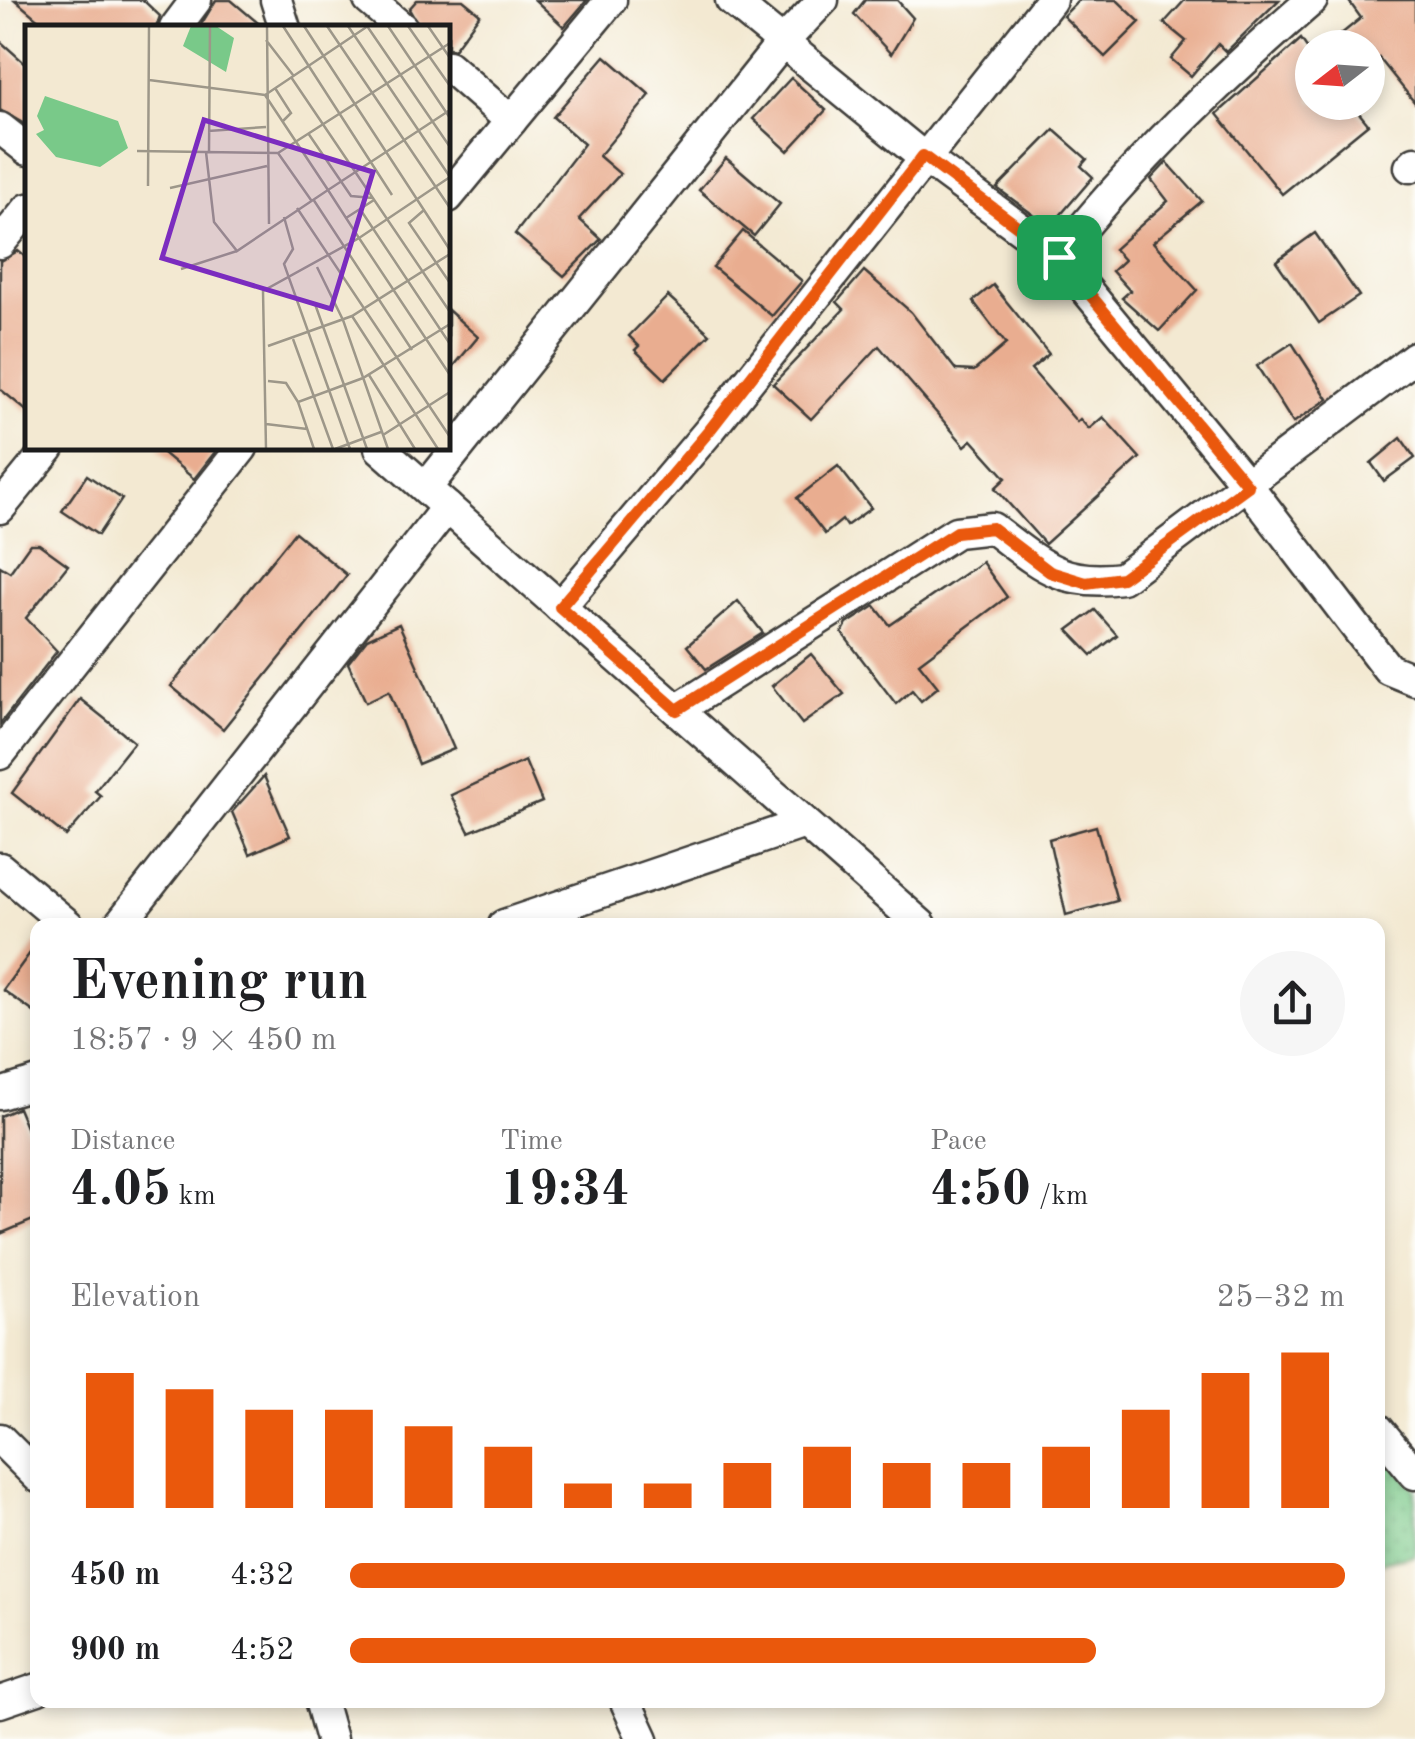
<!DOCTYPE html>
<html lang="en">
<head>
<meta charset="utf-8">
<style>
	:root { --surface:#fff; --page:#f6f6f6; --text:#202124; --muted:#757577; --accent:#ea580c }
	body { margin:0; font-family:"Old Standard TT",serif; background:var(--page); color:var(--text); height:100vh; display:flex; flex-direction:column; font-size:38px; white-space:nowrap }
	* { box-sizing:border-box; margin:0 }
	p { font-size:32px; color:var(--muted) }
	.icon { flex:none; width:55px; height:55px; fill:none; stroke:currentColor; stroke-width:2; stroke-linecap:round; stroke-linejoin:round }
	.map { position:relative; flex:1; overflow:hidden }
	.details { position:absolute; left:30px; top:918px; width:1355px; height:790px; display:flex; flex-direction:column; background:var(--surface); border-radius:20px; box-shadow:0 5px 15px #0003 }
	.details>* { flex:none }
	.needle { width:65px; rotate:253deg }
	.fabs { position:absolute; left:1295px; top:30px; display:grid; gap:20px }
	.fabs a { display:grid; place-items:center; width:90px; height:90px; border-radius:50%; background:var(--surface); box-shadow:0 5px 15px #0003; font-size:50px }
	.pin { position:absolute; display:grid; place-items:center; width:85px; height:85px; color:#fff; margin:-42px; border-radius:20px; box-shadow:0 5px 15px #0006 }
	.round { display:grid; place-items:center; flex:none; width:105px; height:105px; border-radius:52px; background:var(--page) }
	.head { display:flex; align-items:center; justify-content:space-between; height:170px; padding:0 40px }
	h1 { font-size:55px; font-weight:800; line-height:75px }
	.stats { display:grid; grid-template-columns:repeat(3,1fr); gap:15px; height:170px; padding:10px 40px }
	.stats div { display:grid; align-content:center }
	.stats b { font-size:50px; font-weight:800 }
	.stats small { font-size:28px; font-weight:400 }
	.stats p { font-size:28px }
	.chart { height:280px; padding:20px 40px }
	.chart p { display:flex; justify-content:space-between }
	.chart svg { width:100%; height:180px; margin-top:10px; stroke:var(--accent); stroke-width:6 }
	ul { padding:0 40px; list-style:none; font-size:32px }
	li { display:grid; grid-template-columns:160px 120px 1fr; align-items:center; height:75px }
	li i { height:25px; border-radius:12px; background:var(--accent) }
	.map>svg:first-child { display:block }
	.grass { fill:url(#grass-dots); stroke:#4a7252; stroke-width:2.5 }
	.building { fill:#e9ad90 }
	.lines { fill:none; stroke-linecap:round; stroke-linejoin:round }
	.street-casing { stroke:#3c3b37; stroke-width:35 }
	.street { stroke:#fff; stroke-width:30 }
	.route-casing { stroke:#fff; stroke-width:20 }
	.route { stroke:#ea580c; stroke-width:12 }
	.inset-road { fill:none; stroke:#9d9789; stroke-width:2.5 }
	.view { fill:#7b2cbf; fill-opacity:0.15; stroke:#7b2cbf; stroke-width:5 }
	.inset-edge { fill:none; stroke:#1c1c1c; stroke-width:5 }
</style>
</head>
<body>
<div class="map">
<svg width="1415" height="1739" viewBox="0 0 1415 1739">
	<defs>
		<pattern id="grass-dots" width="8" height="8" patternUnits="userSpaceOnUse" patternTransform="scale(2.5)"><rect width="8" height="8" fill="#79c989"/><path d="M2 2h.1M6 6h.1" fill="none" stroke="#68ac76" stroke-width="1.8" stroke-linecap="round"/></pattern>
	</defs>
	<rect width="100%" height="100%" fill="#fdfcf7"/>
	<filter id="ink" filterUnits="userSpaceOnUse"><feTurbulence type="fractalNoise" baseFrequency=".01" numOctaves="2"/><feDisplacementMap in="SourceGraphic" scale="20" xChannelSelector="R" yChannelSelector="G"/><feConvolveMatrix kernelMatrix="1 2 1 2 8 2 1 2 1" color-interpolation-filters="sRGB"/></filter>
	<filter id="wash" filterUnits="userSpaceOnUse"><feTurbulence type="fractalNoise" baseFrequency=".0048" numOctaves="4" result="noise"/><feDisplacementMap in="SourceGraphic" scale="40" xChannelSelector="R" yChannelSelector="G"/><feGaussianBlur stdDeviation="2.25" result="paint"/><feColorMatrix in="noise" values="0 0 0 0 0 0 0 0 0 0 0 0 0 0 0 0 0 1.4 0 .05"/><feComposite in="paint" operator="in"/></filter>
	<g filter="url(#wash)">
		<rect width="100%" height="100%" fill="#f3e9d2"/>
		<path class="grass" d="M1378,1443L1415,1489V1555L1378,1563Z"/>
		<g id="blocks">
			<g class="building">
				<path d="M15,0H143L160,16L156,28H48Z"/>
				<path d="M216,0H231L264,28H199Z"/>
				<path d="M417,0H463L480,14L454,49L448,48V28H420L409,9Z"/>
				<path d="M535,0H587L564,27Z"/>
				<path d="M865,0H897L913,18L891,54L854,14Z"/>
				<path d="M1079,0H1117L1140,22L1105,57L1063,16Z"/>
				<path d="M1185,0H1279L1226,52L1218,44L1191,76L1171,59L1186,41L1164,23Z"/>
				<path d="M1348,0H1415V103L1379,58L1368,66V48H1324L1361,18Z"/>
				<path d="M1301,39L1312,55V102H1350L1368,124L1282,194L1217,114Z"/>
				<path d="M0,41L28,66V126L0,110Z"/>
				<path d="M605,56L650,95L599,156L620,174L579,219L601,239L564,276L515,234L584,144L553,117Z"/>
				<path d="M791,78L826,110L788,151L753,119Z"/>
				<path d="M1054,130L1087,159L1081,166L1093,177L1050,227L997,188Z"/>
				<path d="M726,158L780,204L754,236L699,190Z"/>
				<path d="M1167,162L1202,201L1153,242L1197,290L1159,331L1122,298L1130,291L1112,271L1124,260L1114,249L1168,201L1151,179Z"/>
				<path d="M743,231L802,281L772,316L713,267Z"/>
				<path d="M1315,233L1359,296L1319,323L1276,261Z"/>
				<path d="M18,251L28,259V412L0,389V261Z"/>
				<path d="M864,271L911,312L956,370L974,371L1006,344L973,301L993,285L1049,354L1031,369L1077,422L1080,419L1089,429L1103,417L1140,458L1045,544L995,488L1006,478L972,440L965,446L879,346L811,419L773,384L844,309L837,302Z"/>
				<path d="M668,296L710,334L665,379L635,350L639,346L629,336Z"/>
				<path d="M448,310L478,337L448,373Z"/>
				<path d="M1292,343L1328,399L1293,423L1257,366Z"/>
				<path d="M1401,438L1415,458L1384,481L1371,463Z"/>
				<path d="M157,448H218L194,479Z"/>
				<path d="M838,466L871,508L846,526L842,520L825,534L797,498Z"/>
				<path d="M87,475L122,499L98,535L62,511Z"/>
				<path d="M295,532L347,575L223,729L171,686Z"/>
				<path d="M30,544H39L68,565L26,618L57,651L0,724V566L10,572Z"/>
				<path d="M982,562L1007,597L919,663L938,687L921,701L912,690L896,704L842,633L847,624L875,606L890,625Z"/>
				<path d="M738,601L763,633L706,669L687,646Z"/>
				<path d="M1095,610L1117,635L1092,655L1068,630Z"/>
				<path d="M399,624L454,749L418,764L389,691L366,702L348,663L367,639Z"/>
				<path d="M811,654L844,694L802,724L772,686Z"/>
				<path d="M80,699L134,742L95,791L101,796L66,836L12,793Z"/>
				<path d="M525,761L542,802L469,832L451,795Z"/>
				<path d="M264,776L290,836L250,854L232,812Z"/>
				<path d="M1096,826L1117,901L1066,915L1049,839Z"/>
				<path d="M38,942V1015L3,990Z"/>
				<path d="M18,1108L38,1156V1218L0,1234V1116Z"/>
			</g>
		</g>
	</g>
	<g filter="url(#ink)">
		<use href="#blocks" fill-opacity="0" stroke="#3c3b37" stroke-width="2.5"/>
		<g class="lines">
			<g class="street-casing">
				<g id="street">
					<path d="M276,0L285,28"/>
					<path d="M369,0L402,28"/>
					<path d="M731,0L923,157L1059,257L1248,486L1388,669L1415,680"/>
					<path d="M175,28L196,0"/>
					<path d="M448,66L511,121"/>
					<path d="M0,128L28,150"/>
					<path d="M1410,167L1415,162"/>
					<path d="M448,197L611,0"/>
					<path d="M0,243L28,209"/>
					<path d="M1059,257C1134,162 1221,79 1312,0"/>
					<path d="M380,448L921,925"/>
					<path d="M426,488L782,43L823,0"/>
					<path d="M0,508L49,448"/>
					<path d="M560,607L709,431L1051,0"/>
					<path d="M677,710L956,532L992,528C1040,564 1060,586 1122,578L1415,357"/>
					<path d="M0,754L242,448"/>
					<path d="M0,868L68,925"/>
					<path d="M119,925L447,507"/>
					<path d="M504,925L805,823"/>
					<path d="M0,1094L38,1082"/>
					<path d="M1378,1429L1415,1474"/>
					<path d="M0,1439L38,1477"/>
					<path d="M320,1700L331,1739"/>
					<path d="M625,1700L643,1739"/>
					<path d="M0,1702L38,1689"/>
				</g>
			</g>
			<use href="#street" class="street"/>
		</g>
	</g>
	<g class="lines" filter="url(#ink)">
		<g class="route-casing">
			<path id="route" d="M923,156L1059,257L1248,486L1122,578L1086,583L1050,572L992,528L956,532L677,710L560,607L709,431Z"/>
		</g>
		<use href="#route" class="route"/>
	</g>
	<g transform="translate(25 25)">
		<rect width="425" height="425" fill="#f3e9d2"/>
		<path d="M166,1H191L209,13L201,47L158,21ZM20,71L93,96L103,123L75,142L31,132L11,109L19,105L12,91Z" fill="#79c989"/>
		<path class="inset-road" d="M242,1L244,199M258,1L367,170M279,1L425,225M302,1L425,183M323,1L425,152M342,1L425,122M363,1L425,93M383,1L425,61M403,1L425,33M241,15L268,50M266,52L425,287M124,55L240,70M250,63L266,88L257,97M183,106L241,102M283,108L326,171L348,173M112,126L253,128L425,18M181,127L189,197L212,226L303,165L240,70L343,1M184,127L185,1M253,128L286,175M425,152L334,213L425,350M123,161L124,1M145,163L242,141M288,174L387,325M272,183L425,412M335,184L425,319M399,185L384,198L425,258M259,192L268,224L259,239L325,424M321,193L349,175M292,242L318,295L363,424M156,244L212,226M290,279L342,424M327,291L413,424M268,314L308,424M243,321L327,291L425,229M344,350L390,424M243,356L261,358L273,377M241,399L282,404M358,410L425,367M241,424L238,266L334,213L303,165L425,85M289,424L273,377L338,353L425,299M310,424L356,407"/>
		<path class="view" d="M179,95L348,147L306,284L137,233Z"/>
		<rect width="425" height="425" class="inset-edge"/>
	</g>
</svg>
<div class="fabs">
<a><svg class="needle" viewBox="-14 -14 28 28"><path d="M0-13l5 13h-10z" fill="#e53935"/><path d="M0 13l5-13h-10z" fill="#757577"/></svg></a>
</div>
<div class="pin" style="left:1059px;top:257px;background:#1e9e55"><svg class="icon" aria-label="arrive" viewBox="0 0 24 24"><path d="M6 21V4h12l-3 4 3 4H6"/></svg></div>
<section class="details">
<div class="head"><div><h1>Evening run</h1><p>18:57 · 9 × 450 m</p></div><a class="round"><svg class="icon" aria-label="share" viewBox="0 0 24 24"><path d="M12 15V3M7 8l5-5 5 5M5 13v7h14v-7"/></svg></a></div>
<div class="stats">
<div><p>Distance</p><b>4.05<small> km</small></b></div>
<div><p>Time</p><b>19:34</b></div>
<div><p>Pace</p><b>4:50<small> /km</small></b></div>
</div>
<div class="chart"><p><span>Elevation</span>25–32 m</p>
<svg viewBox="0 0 160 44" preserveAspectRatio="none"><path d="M5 44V11M15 44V15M25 44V20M35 44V20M45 44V24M55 44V29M65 44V38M75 44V38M85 44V33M95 44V29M105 44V33M115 44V33M125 44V29M135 44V20M145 44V11M155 44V6"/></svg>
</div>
<ul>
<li><b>450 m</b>4:32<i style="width:100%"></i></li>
<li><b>900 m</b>4:52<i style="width:75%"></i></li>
</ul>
</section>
</div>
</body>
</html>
